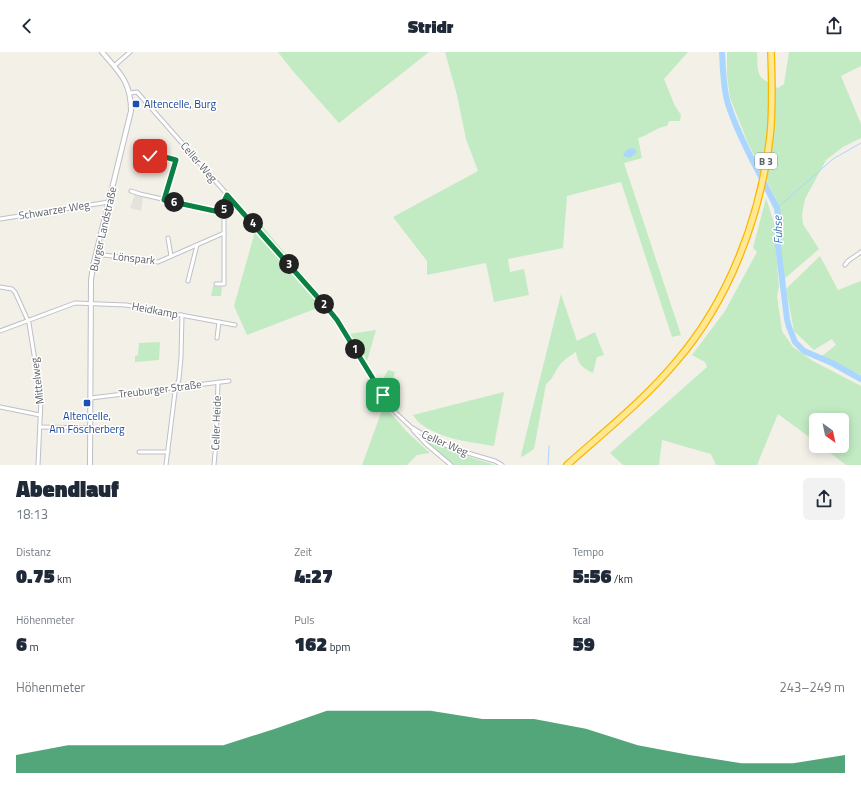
<!DOCTYPE html>
<html lang="de">
<head>
<meta charset="utf-8">
<style>
	:root { --surface:#fff; --page:#f2f2f3; --text:#1f2937; --muted:#747a83; --accent:#0b8043 }
	body { margin:0; font-family:"Titillium Web",sans-serif; background:var(--page); color:var(--text); height:100vh; display:flex; flex-direction:column; font-size:15px; white-space:nowrap }
	* { box-sizing:border-box; margin:0 }
	p { font-size:13px; color:var(--muted) }
	.icon { flex:none; width:22px; height:22px; fill:none; stroke:currentColor; stroke-width:2; stroke-linecap:round; stroke-linejoin:round }
	.map { position:relative; height:413px; overflow:hidden }
	.details { display:flex; flex-direction:column; background:var(--surface); flex:1 }
	.details>* { flex:none }
	.needle { width:26px; rotate:147deg }
	.controls { position:absolute; left:809px; top:361px; display:grid; gap:8px }
	.controls a { display:grid; place-items:center; width:40px; height:40px; border-radius:6px; background:var(--surface); box-shadow:0 2px 10px #0003; font-size:20px }
	.pin { position:absolute; display:grid; place-items:center; width:34px; height:34px; color:#fff; margin:-17px; border-radius:8px; box-shadow:0 2px 6px #0006 }
	.km { position:absolute; width:20px; height:20px; margin:-10px; border-radius:50%; background:#222; color:#fff; font-size:11px; line-height:20px; text-align:center }
	.round { display:grid; place-items:center; flex:none; width:42px; height:42px; border-radius:6px; background:var(--page) }
	.summary { display:flex; align-items:center; justify-content:space-between; height:68px; padding:0 16px }
	h1 { font-size:22px; font-weight:800; line-height:30px }
	.metrics { display:grid; grid-template-columns:repeat(3,1fr); gap:6px; height:68px; padding:4px 16px }
	.metrics div { display:grid; align-content:center }
	.metrics b { font-size:20px; font-weight:800 }
	.metrics small { font-size:11px; font-weight:400 }
	.metrics p { font-size:11px }
	.chart { height:112px; padding:8px 16px }
	.chart p { display:flex; justify-content:space-between }
	.chart svg { width:100%; height:72px; margin-top:4px; fill:var(--accent); opacity:.7 }
	header { display:flex; justify-content:space-between; align-items:center; height:52px; padding:0 16px; background:var(--surface); font-size:18px; font-weight:800 }
	.map>svg:first-child { display:block }
	.industrial { fill:#e3e2db }
	.green { fill:#c2ebc4 }
	.water { fill:#aad6ff }
	.lines { fill:none; stroke-linecap:round; stroke-linejoin:round }
	.stream { stroke:#aad6ff; stroke-width:1 }
	.river { stroke:#aad6ff; stroke-width:6 }
	.street-casing { stroke:#bec0c7; stroke-width:5 }
	.secondary-casing { stroke:#bcbfc6; stroke-width:6 }
	.highway-casing { stroke:#f9b700; stroke-width:8 }
	.street { stroke:#fff; stroke-width:3 }
	.secondary { stroke:#fff; stroke-width:4 }
	.highway { stroke:#ffe891; stroke-width:5.5 }
	.route-casing { stroke:#fff; stroke-width:8 }
	.route { stroke:#0b8043; stroke-width:5 }
	.transit-dot { fill:#1a4fb4; stroke:#fff; stroke-width:1.5 }
	.labels { text-anchor:middle; stroke-width:3; stroke-linejoin:round; paint-order:stroke }
	.shield { fill:#fff; stroke:#8e9196; stroke-width:1 }
	.shield-label { font-size:10px; font-weight:bold; fill:#5e6269 }
	.transit-label { font-size:11px; fill:#164399; stroke:#fff; text-anchor:start }
	.street-label { font-size:11px; fill:#5e6269; stroke:#fff }
	.water-label { font-size:12px; font-style:italic; fill:#3a74be; stroke:#fff }
</style>
</head>
<body>
<header><svg class="icon" aria-label="back" viewBox="0 0 24 24"><path d="M15 5l-7 7 7 7"/></svg>Stridr<svg class="icon" aria-label="share" viewBox="0 0 24 24"><path d="M12 15V3M7 8l5-5 5 5M5 13v7h14v-7"/></svg></header>
<div class="map">
<svg width="861" height="413" viewBox="0 0 861 413">
	<rect width="100%" height="100%" fill="#f2f0e7"/>
	<path class="industrial" d="M135,143L143,145L141,159L130,156Z"/>
	<g class="green">
		<path d="M278,0H429L339,71L292,18Z"/>
		<path d="M445,0H688L664,27L675,54L681,63L680,69H669L667,74C656,75 648,84 638,86L642,106L624,111L681,283L672,285L621,130L567,144L563,196L508,207L510,220L524,217L529,243L494,250L486,211L427,223V209L393,165L478,119L466,87L457,43Z"/>
		<path d="M727,0H757C758,25 756,24 778,36L784,32L789,0H861V14L841,24L861,72V86L843,95L826,108L805,147L802,163L803,172L819,197L783,228L780,198L782,165L775,145L748,91L730,46L727,24Z"/>
		<path d="M766,146L775,174V189L779,235L777,244L782,279L793,295L813,309L861,334V413H846L821,394H842V368H816V390L778,362L757,413H716L711,402L662,388L659,413H623L610,401L707,315L705,310L692,303L725,259L757,200L753,196Z"/>
		<path d="M258,169L328,252L247,283L234,254Z"/>
		<path d="M820,204L838,238L861,229V323L822,304L836,293L832,287L814,298L794,279L786,237Z"/>
		<path d="M213,234L222,235L221,244H211Z"/>
		<path d="M561,242L577,289L595,280L604,303L597,305L593,321C582,316 578,312 576,300C570,304 563,308 559,314C554,321 553,327 546,332L534,397L522,405L521,403Z"/>
		<path d="M376,278L367,309L349,282Z"/>
		<path d="M160,290L159,308L135,310V304L138,303L139,291Z"/>
		<path d="M388,318L395,320L387,345L380,333Z"/>
		<path d="M504,340L494,394C470,390 441,387 421,372C418,370 415,366 413,363Z"/>
		<path d="M384,353L407,380L430,401L417,403L407,413H362Z"/>
		<path d="M419,383L454,400L495,413H453Z"/>
	</g>
	<path class="water" d="M632,96L635,97L637,100L630,106L624,104L623,102L628,97Z"/>
	<g class="lines">
		<g class="stream">
			<path d="M777,156L833,107L861,91"/>
			<path d="M548,413L549,394"/>
		</g>
		<path class="river" d="M722,0C723,17 723,35 728,52C740,88 760,122 777,156L779,170L778,194L787,267L789,275L795,290L804,299L832,311L861,327"/>
		<g class="street-casing">
			<g id="street">
				<path d="M114,14L130,0"/>
				<path d="M130,41L137,40L329,258L337,268L385,347L396,361L411,375L429,386L454,397L495,409L502,413"/>
				<circle cx="151" cy="100" r="3.5"/>
				<path d="M155,102L176,108L164,148"/>
				<path d="M131,139L140,142L224,161"/>
				<path d="M0,167L109,150"/>
				<path d="M168,186L171,204"/>
				<path d="M96,202L158,210L224,181V149L227,143"/>
				<path d="M845,213L848,209L861,200"/>
				<path d="M188,229L197,193"/>
				<path d="M216,232H224V181"/>
				<path d="M0,235L12,237L15,240L29,271L41,347L38,413"/>
				<path d="M0,279L75,251L126,253L235,273"/>
				<path d="M217,286L219,270"/>
				<path d="M91,346L229,329"/>
				<path d="M0,355L40,363"/>
				<path d="M40,375L90,376"/>
				<path d="M413,378L426,392L451,413"/>
				<path d="M139,400H168"/>
				<path d="M166,413L175,340L179,327L181,305L182,263"/>
				<path d="M214,413L216,390L218,330"/>
			</g>
		</g>
		<g class="secondary-casing">
			<path id="secondary" d="M90,413L91,228L93,214L131,59C131,30 120,21 102,0"/>
		</g>
		<g class="highway-casing">
			<path id="highway" d="M567,413C604,380 643,349 675,311C729,249 760,166 770,85C773,57 772,28 771,0"/>
		</g>
		<use href="#street" class="street"/>
		<use href="#secondary" class="secondary"/>
		<use href="#highway" class="highway"/>
	</g>
	<g class="lines">
		<g class="route-casing">
			<path id="route" d="M150,104L154,102L176,108L164,148L224,161V149L227,143L329,258L337,268L383,343"/>
		</g>
		<use href="#route" class="route"/>
	</g>
	<g class="transit-dot">
		<rect x="132" y="48" width="8" height="8" rx="2"/>
		<rect x="83" y="347" width="8" height="8" rx="2"/>
	</g>
	<g class="labels">
		<rect class="shield" x="755" y="101" width="22" height="16" rx="3"/>
		<g class="shield-label">
			<text x="766" y="113">B 3</text>
		</g>
		<g class="transit-label">
			<text x="144" y="56">Altencelle, Burg</text>
			<text x="87" y="368" text-anchor="middle">Altencelle,<tspan x="87" dy="13">Am Föscherberg</tspan></text>
		</g>
		<g class="street-label">
			<text transform="translate(199 110) rotate(49)" y="4">Celler Weg</text>
			<text transform="translate(54 158) rotate(-9)" y="4">Schwarzer Weg</text>
			<text transform="translate(103 177) rotate(-77)" y="4">Burger Landstraße</text>
			<text transform="translate(134 206) rotate(6)" y="4">Lönspark</text>
			<text transform="translate(155 258) rotate(11)" y="4">Heidkamp</text>
			<text transform="translate(37 329) rotate(-97)" y="4">Mittelweg</text>
			<text transform="translate(160 337) rotate(-7)" y="4">Treuburger Straße</text>
			<text transform="translate(216 371) rotate(-88)" y="4">Celler Heide</text>
			<text transform="translate(445 391) rotate(23)" y="4">Celler Weg</text>
		</g>
		<g class="water-label">
			<text transform="translate(778 178) rotate(-92)" y="4">Fuhse</text>
		</g>
	</g>
</svg>
<div class="controls">
<a><svg class="needle" viewBox="-14 -14 28 28"><path d="M0-13l5 13h-10z" fill="#e53935"/><path d="M0 13l5-13h-10z" fill="#747a83"/></svg></a>
</div>
<div class="pin" style="left:383px;top:343px;background:#1e9e55"><svg class="icon" aria-label="arrive" viewBox="0 0 24 24"><path d="M6 21V4h12l-3 4 3 4H6"/></svg></div>
<div class="pin" style="left:150px;top:104px;background:#d93025"><svg class="icon" aria-label="check" viewBox="0 0 24 24"><path d="M5 12l5 5 9-10"/></svg></div>
<b class="km" style="left:355px;top:297px">1</b>
<b class="km" style="left:324px;top:252px">2</b>
<b class="km" style="left:289px;top:212px">3</b>
<b class="km" style="left:253px;top:171px">4</b>
<b class="km" style="left:224px;top:157px">5</b>
<b class="km" style="left:174px;top:150px">6</b>
</div>
<section class="details">
<div class="summary"><div><h1>Abendlauf</h1><p>18:13</p></div><a class="round"><svg class="icon" aria-label="share" viewBox="0 0 24 24"><path d="M12 15V3M7 8l5-5 5 5M5 13v7h14v-7"/></svg></a></div>
<div class="metrics">
<div><p>Distanz</p><b>0.75<small> km</small></b></div>
<div><p>Zeit</p><b>4:27</b></div>
<div><p>Tempo</p><b>5:56<small> /km</small></b></div>
</div>
<div class="metrics">
<div><p>Höhenmeter</p><b>6<small> m</small></b></div>
<div><p>Puls</p><b>162<small> bpm</small></b></div>
<div><p>kcal</p><b>59</b></div>
</div>
<div class="chart"><p><span>Höhenmeter</span>243–249 m</p>
<svg viewBox="0 0 160 44" preserveAspectRatio="none"><path d="M0 44V33L10 27L20 27L30 27L40 27L50 17L60 6L70 6L80 6L90 11L100 11L110 17L120 27L130 33L140 38L150 38L160 33V44z"/></svg>
</div>
</section>
</body>
</html>
